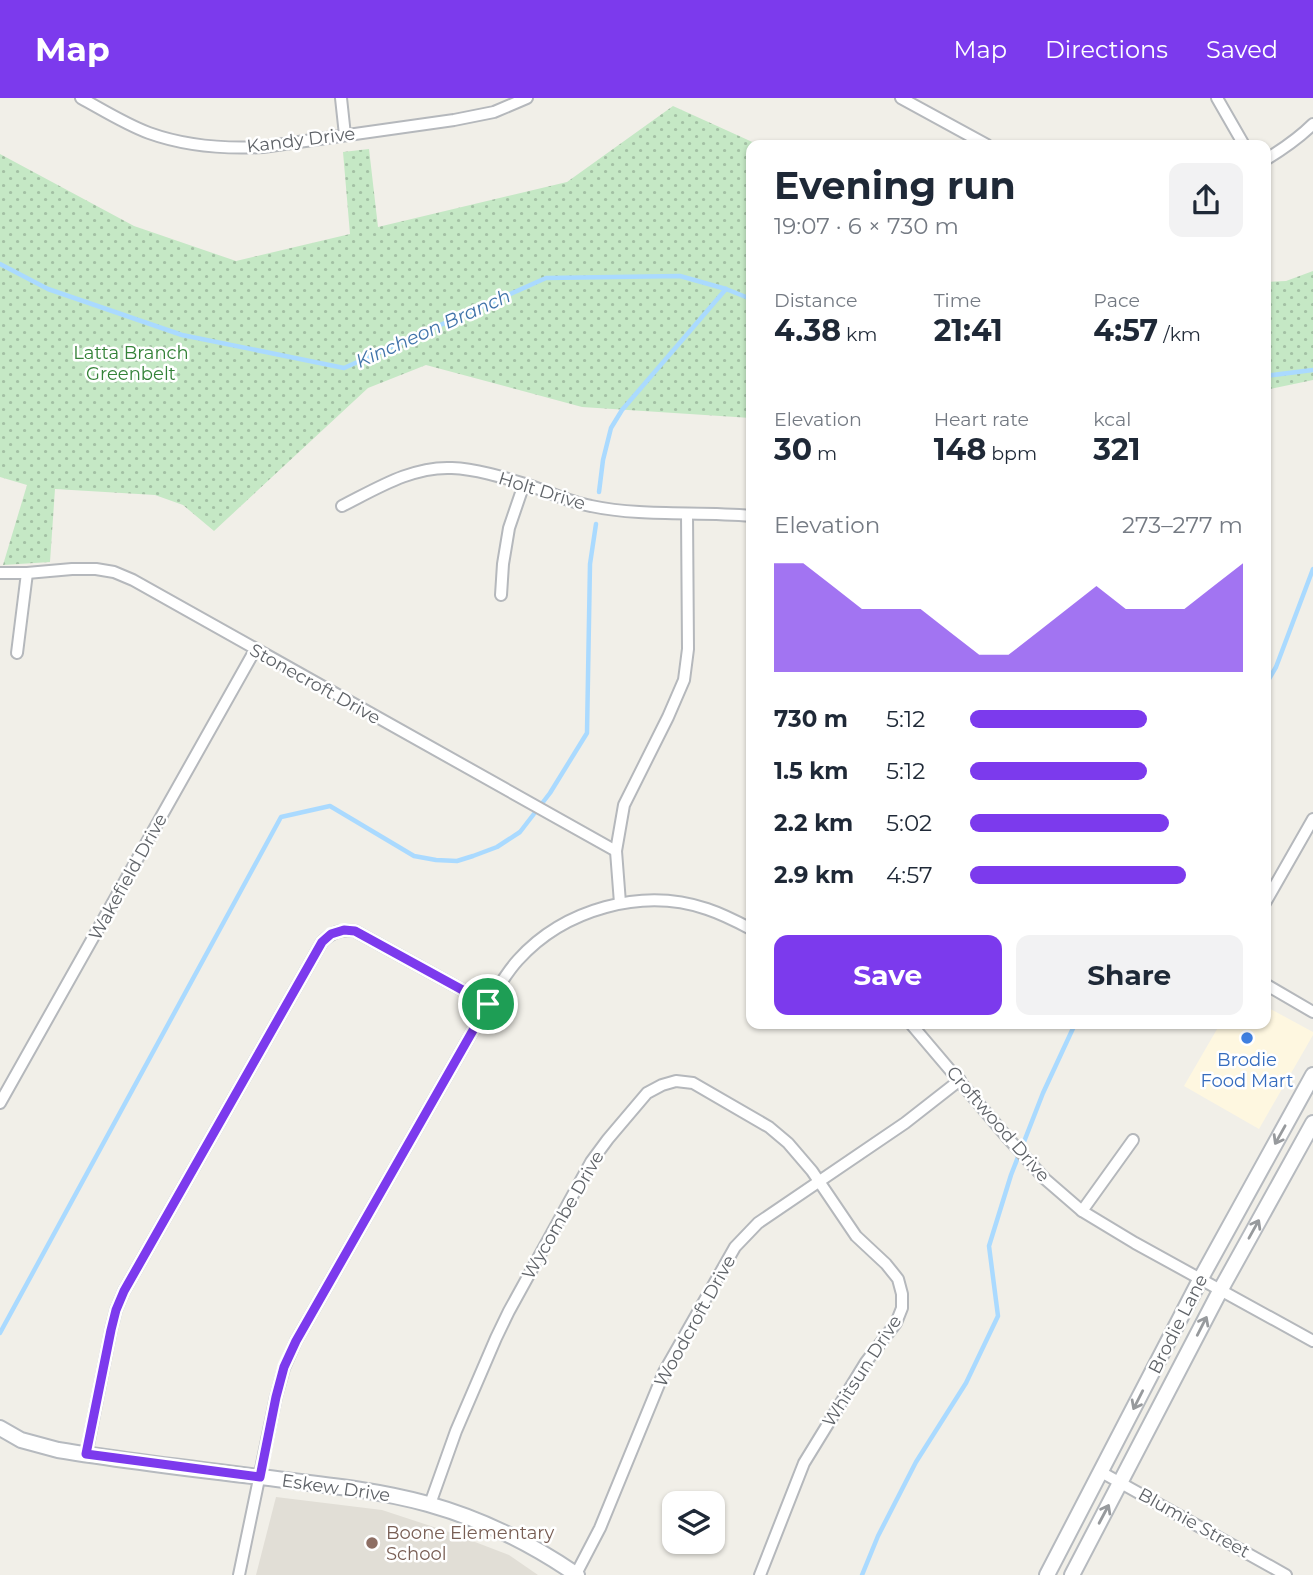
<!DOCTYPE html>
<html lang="en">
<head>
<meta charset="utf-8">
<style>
	:root { --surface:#fff; --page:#f2f2f3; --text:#1f2937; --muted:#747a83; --accent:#7c3aed }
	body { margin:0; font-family:Montserrat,sans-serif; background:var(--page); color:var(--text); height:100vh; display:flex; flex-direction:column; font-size:26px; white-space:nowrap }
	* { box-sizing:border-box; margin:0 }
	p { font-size:23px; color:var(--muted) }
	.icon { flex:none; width:38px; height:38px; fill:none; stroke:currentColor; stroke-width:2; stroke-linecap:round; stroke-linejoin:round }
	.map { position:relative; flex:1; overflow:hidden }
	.side { position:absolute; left:746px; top:42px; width:525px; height:889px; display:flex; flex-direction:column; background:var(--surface); border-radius:14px; box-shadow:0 2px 5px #0004 }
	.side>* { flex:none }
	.controls { position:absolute; left:662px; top:1393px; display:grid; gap:14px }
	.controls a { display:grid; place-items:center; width:63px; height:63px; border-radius:14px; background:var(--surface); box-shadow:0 2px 5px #0004; font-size:35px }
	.pin { position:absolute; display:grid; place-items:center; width:60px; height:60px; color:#fff; margin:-30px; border:4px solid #fff; border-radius:50%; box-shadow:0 2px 7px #0007 }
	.round { display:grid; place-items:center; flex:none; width:74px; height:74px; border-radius:14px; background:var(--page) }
	.overview { display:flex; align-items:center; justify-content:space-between; height:119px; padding:0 28px }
	h1 { font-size:38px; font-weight:700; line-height:52px }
	.figures { display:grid; grid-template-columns:repeat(3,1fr); gap:10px; height:119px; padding:7px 28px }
	.figures div { display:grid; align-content:center }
	.figures b { font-size:30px; font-weight:700 }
	.figures small { font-size:19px; font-weight:400 }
	.figures p { font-size:19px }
	.chart { height:196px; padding:14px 28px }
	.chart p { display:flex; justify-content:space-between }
	.chart svg { width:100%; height:126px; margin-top:7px; fill:var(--accent); opacity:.7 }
	.button { display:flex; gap:14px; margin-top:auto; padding:14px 28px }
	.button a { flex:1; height:80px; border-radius:14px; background:var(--accent); color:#fff; font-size:28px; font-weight:700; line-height:80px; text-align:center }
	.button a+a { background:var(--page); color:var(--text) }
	ul { padding:0 28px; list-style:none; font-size:23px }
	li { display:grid; grid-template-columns:112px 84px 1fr; align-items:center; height:52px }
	li i { height:18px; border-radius:9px; background:var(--accent) }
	header { display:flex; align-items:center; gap:42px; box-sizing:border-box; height:98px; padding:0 35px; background:var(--accent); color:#fff }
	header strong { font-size:33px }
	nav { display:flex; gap:38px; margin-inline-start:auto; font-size:24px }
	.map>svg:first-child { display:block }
	.commercial { fill:#fef7e0 }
	.education { fill:#e1ded6 }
	.park { fill:url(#park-dots) }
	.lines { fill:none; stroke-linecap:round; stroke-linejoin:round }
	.stream { stroke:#aadaff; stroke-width:4.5 }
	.street-casing { stroke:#b5b8bc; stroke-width:14 }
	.secondary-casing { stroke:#b6babf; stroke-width:18 }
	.street { stroke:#fff; stroke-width:10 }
	.secondary { stroke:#fff; stroke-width:14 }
	.oneway { stroke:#979a9d }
	.route-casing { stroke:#fff; stroke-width:14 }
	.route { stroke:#7c3aed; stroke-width:9 }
	.shop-dot { fill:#3f7fe0; stroke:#fff; stroke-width:2.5 }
	.education-dot { fill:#8d6e63; stroke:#fff; stroke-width:2.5 }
	.labels { text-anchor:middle; stroke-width:5; stroke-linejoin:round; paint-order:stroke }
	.street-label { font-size:18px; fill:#5f6368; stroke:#fff }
	.park-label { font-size:18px; fill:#348238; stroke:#fff }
	.shop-label { font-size:18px; fill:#366cbe; stroke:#fff }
	.education-label { font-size:18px; fill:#785e54; stroke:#fff; text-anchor:start }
	.water-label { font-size:19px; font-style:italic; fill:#4174aa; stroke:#fff }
</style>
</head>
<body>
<header>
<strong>Map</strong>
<nav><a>Map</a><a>Directions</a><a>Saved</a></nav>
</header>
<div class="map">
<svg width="1313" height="1477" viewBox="0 0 1313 1477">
	<defs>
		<pattern id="park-dots" width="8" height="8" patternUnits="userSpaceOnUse" patternTransform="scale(1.75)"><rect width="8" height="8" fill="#c5e8c5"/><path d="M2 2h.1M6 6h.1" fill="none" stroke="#a3c0a4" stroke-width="1.8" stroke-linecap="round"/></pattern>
	</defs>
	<rect width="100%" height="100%" fill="#f1efe8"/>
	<path class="commercial" d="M1265,908L1313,934V937L1259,1031L1184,988L1220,926H1265Z"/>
	<path class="education" d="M276,1399L382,1412L449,1434L509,1457L538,1477H256Z"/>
	<g class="park">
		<path d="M673,8L759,47H751V320L582,309L426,267L368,290L214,433L183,407L155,397L55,391L50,464L3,467L27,387L0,379V56L134,128L236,163L350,136L343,54L369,51L378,129L567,84Z"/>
		<path d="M1313,173V282L1265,292V184L1286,183Z"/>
	</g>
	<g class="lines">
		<g class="stream">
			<path d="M0,166L48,191L182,237L344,270L546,180L680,178L726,191L751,201"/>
			<path d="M1265,278L1313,272"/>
			<path d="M599,394L603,362L611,330L622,312L726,191"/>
			<path d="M1265,588L1276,569L1313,471"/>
			<path d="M0,1235L281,719L330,708L414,758L436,762L457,763L473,758L497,749L520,734L550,695L587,635L590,466L596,426"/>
			<path d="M862,1477L878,1438L916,1364L966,1285L998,1218L989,1148L1011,1077L1043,995L1075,926"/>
		</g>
		<g class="street-casing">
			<g id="street">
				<path d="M81,0C103,12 125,26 149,35C185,48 225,51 263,49L454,22L494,14L527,0"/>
				<path d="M341,0L345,37"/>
				<path d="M901,0L987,47"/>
				<path d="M1217,0L1244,47"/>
				<path d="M1265,62C1283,51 1299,40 1313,26"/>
				<path d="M342,408C376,391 412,368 452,370C476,371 502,379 525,386C547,393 568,404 591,408C643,419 698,413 751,418"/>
				<path d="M0,475H27L72,471H96L114,474L133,482L616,753"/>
				<path d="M501,497L503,466L509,430L524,386"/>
				<path d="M17,555L27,475"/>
				<path d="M620,805L616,753L624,707L668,619L684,582L688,551L687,416"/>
				<path d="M1265,805L1313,721"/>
				<path d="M1265,886L1313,914"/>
				<path d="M911,926L1006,1038L1045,1081L1082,1113L1135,1145L1313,1243"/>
				<path d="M0,1005L255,552"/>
				<path d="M1082,1113L1133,1042"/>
				<path d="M86,1357L111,1232L116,1212L124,1193L322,844C332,834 341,831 355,833L488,906"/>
				<path d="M1101,1374L1286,1477"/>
				<path d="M430,1406L456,1333L496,1240L509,1213L591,1064L608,1041L647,995L662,987L676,983L693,985L769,1029L788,1045L812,1073L856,1138L886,1166L898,1181L902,1196V1210L896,1225L866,1264L804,1365L760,1477"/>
				<path d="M576,1476L600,1430L664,1274L735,1149L758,1125L905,1025L960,982"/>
				<path d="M239,1477L276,1299L284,1270L296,1243L488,906C497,891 506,875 518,862C564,811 642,789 707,811C722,816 736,823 751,831"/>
			</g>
		</g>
		<g class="secondary-casing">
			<g id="secondary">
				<path d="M0,1330L21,1342L58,1352C125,1363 193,1371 260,1379C317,1386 373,1391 428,1406C482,1421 532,1446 577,1477"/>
				<path d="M1047,1477L1201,1180L1313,977"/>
				<path d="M1072,1477L1221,1191L1313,1025"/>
			</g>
		</g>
		<use href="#street" class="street"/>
		<use href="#secondary" class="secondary"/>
	</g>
	<defs><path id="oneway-shaft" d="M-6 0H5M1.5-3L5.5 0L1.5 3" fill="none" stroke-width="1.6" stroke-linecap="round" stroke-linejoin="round" transform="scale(1.75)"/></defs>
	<g class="oneway">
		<use href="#oneway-shaft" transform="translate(1280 1037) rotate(119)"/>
		<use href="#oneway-shaft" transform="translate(1254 1131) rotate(-61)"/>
		<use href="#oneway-shaft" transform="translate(1202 1228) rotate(-63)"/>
		<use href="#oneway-shaft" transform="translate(1138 1302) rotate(117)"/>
		<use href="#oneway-shaft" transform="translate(1104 1416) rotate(-62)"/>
	</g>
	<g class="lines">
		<g class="route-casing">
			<path id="route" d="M344,832L355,833L488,906L296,1243L284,1269L276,1299L260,1379L86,1356L111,1232L116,1212L124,1193L322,844L331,836Z"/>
		</g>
		<use href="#route" class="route"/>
	</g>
	<circle class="shop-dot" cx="1247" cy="940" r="7"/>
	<circle class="education-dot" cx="372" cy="1445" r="7"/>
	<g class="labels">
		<g class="street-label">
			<text transform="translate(301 42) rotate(-7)" y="6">Kandy Drive</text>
			<text transform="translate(542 393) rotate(17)" y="6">Holt Drive</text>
			<text transform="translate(315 586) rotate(29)" y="6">Stonecroft Drive</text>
			<text transform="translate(128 779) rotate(-61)" y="6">Wakefield Drive</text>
			<text transform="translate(998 1026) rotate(49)" y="6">Croftwood Drive</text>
			<text transform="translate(563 1117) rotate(-60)" y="6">Wycombe Drive</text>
			<text transform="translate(695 1223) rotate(-61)" y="6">Woodcroft Drive</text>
			<text transform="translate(1178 1226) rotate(-63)" y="6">Brodie Lane</text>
			<text transform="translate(862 1273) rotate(-57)" y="6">Whitsun Drive</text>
			<text transform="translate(336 1390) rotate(8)" y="6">Eskew Drive</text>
			<text transform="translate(1194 1425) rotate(29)" y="6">Blumie Street</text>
		</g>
		<g class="park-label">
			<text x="131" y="261">Latta Branch<tspan x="131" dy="21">Greenbelt</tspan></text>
		</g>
		<g class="shop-label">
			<text x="1247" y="968">Brodie<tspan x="1247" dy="21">Food Mart</tspan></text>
		</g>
		<g class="education-label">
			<text x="386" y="1441">Boone Elementary<tspan x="386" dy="21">School</tspan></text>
		</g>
		<g class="water-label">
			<text transform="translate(433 230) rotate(-24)" y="7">Kincheon Branch</text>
		</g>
	</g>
</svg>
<div class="controls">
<a><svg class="icon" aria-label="layers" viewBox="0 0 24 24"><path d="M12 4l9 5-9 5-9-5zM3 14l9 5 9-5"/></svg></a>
</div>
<div class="pin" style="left:488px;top:906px;background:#1e9e55"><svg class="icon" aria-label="arrive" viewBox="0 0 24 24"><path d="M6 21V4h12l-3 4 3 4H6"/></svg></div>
<section class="side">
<div class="overview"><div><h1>Evening run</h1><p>19:07 · 6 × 730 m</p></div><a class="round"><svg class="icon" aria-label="share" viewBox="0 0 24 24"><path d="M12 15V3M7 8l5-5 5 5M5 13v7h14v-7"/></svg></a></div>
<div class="figures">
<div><p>Distance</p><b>4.38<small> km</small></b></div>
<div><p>Time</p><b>21:41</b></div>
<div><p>Pace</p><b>4:57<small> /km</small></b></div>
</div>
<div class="figures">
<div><p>Elevation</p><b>30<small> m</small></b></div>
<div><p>Heart rate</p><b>148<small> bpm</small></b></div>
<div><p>kcal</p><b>321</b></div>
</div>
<div class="chart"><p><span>Elevation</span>273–277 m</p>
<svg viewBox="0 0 160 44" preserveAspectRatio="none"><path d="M0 44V6L10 6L20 14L30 22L40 22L50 22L60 30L70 38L80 38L90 30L100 22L110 14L120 22L130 22L140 22L150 14L160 6V44z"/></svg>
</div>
<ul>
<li><b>730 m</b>5:12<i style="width:65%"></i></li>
<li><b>1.5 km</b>5:12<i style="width:65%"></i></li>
<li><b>2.2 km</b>5:02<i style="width:73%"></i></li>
<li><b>2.9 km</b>4:57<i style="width:79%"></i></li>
</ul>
<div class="button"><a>Save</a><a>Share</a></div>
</section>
</div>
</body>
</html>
